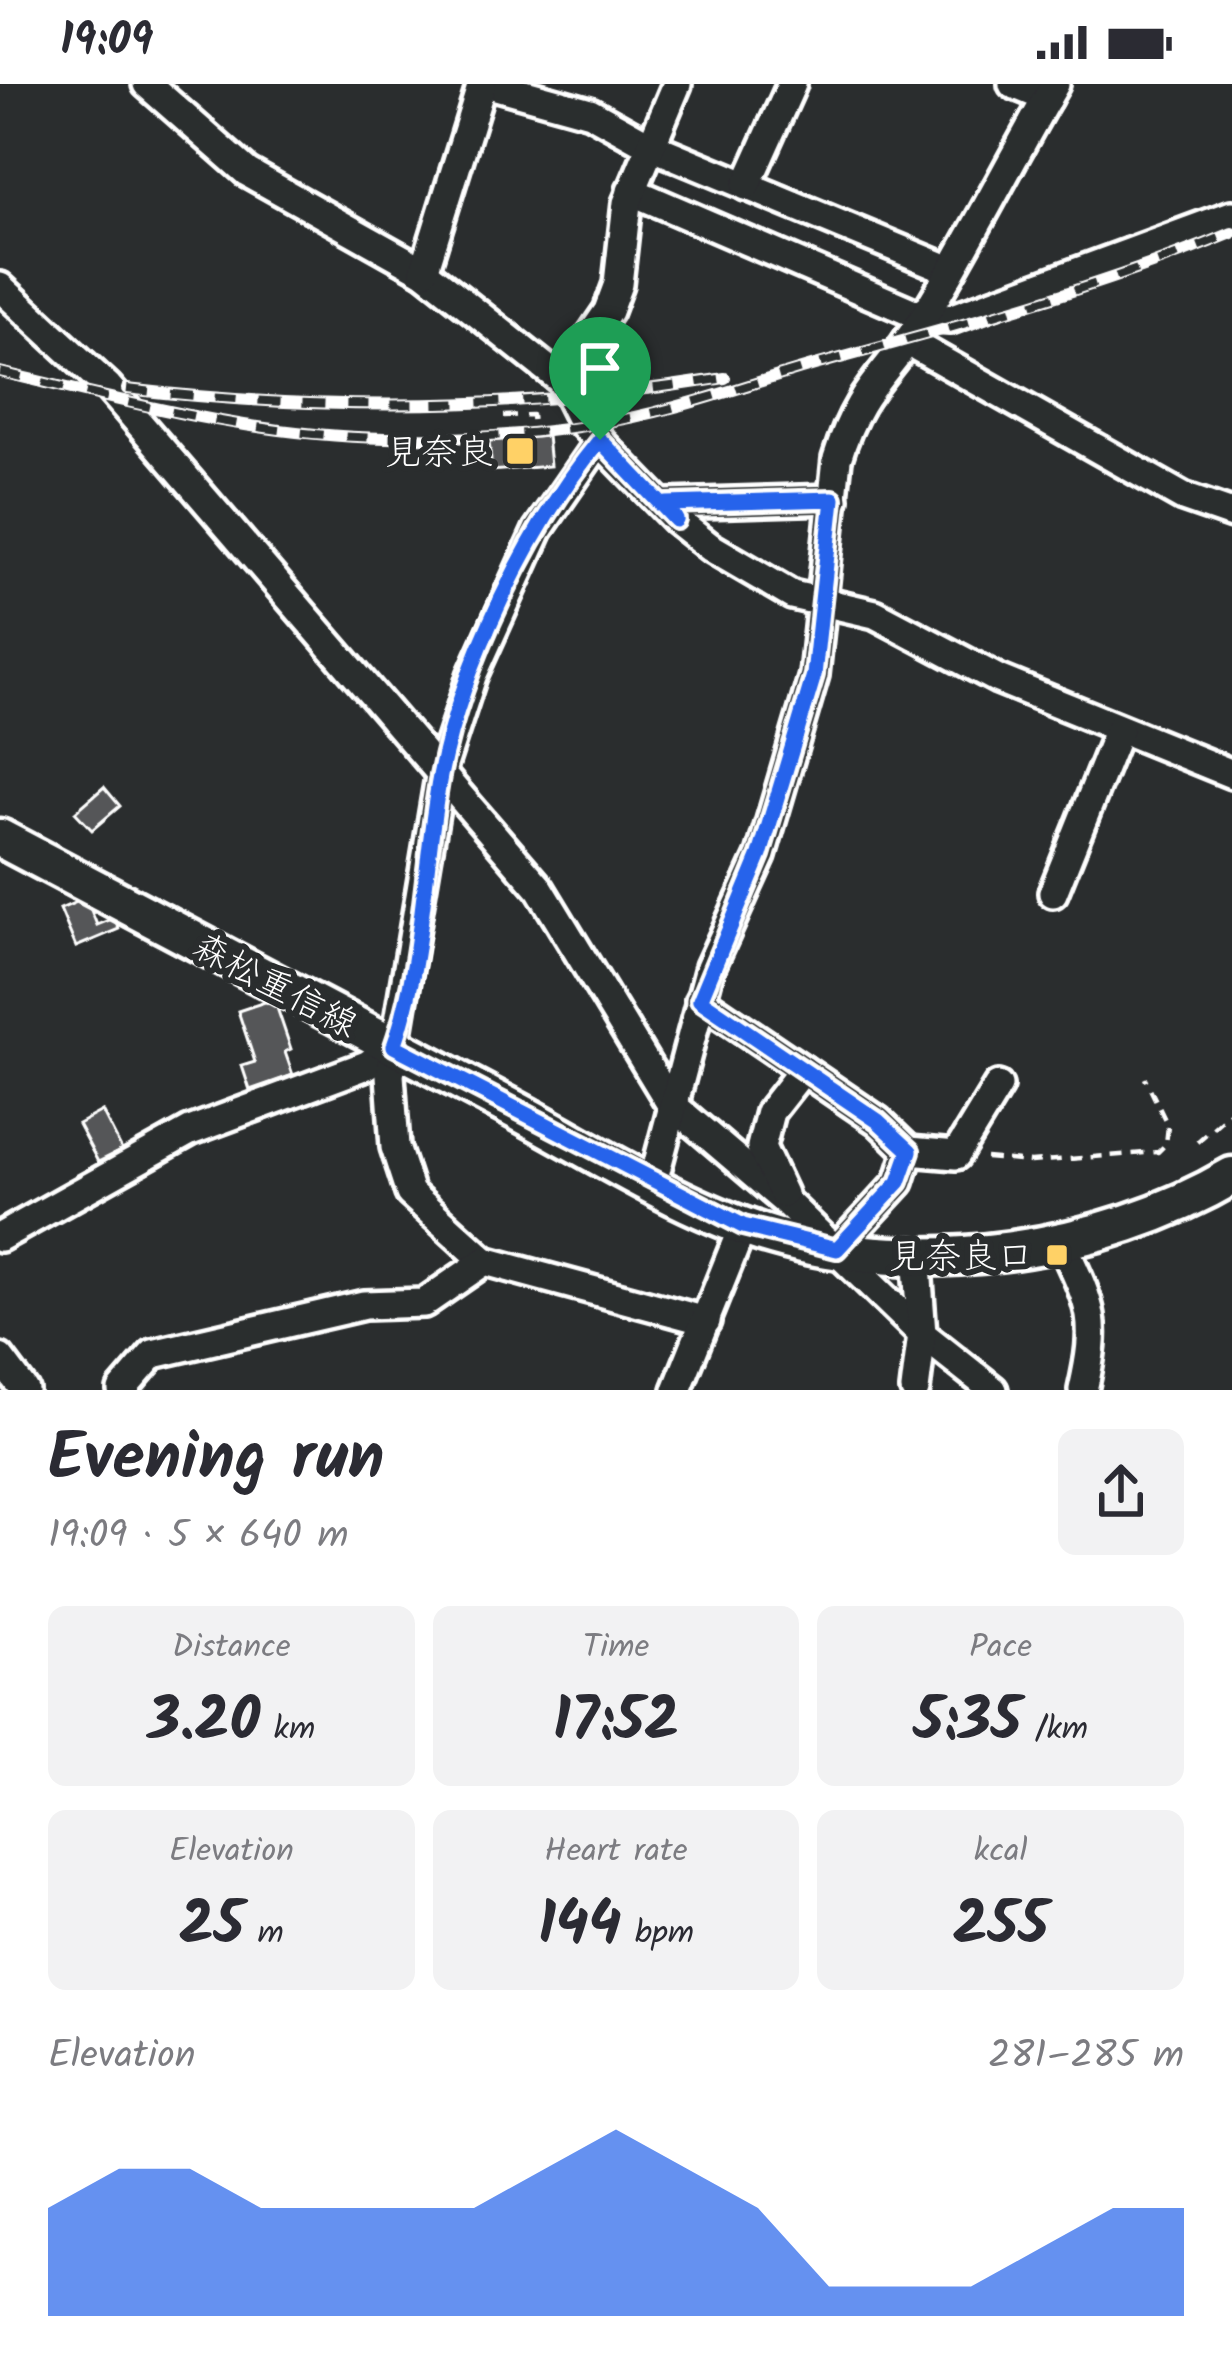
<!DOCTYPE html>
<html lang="en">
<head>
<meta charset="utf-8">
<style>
	:root { --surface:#fff; --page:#f2f2f3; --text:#2b2b33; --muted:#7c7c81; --accent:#2563eb }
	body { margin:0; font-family:Kalam,"Klee One",sans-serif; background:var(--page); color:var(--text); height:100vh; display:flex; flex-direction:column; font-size:45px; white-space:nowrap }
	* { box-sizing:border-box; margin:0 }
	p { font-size:39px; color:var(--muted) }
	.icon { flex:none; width:66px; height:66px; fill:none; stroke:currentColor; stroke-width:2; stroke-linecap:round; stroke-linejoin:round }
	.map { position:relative; height:1306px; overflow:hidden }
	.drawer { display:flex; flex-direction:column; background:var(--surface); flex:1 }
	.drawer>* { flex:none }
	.pin { position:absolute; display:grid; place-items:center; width:102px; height:102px; color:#fff; margin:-123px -51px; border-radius:50% 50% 50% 0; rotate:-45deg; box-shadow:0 0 12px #0007 }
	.pin .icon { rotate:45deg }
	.round { display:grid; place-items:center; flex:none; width:126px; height:126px; border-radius:18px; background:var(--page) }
	.head { display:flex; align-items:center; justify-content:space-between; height:204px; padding:0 48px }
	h1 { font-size:66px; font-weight:600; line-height:90px }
	.stats { display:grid; grid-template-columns:repeat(3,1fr); gap:18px; height:204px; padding:12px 48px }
	.stats div { display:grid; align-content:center; border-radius:18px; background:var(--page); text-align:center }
	.stats b { font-size:60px; font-weight:600 }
	.stats small { font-size:33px; font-weight:400 }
	.stats p { font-size:33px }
	.chart { height:336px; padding:24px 48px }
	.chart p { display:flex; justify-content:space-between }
	.chart svg { width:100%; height:216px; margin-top:12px; fill:var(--accent); opacity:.7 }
	.status { display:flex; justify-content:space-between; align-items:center; height:84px; padding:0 60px; background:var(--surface); direction:ltr }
	.status svg { height:33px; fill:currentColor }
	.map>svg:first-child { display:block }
	.building { fill:#555758; stroke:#fff; stroke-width:3 }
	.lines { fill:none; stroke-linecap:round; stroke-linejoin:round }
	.minor-casing { stroke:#fff; stroke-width:36 }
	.major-casing { stroke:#fff; stroke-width:45 }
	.path { stroke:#fff; stroke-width:4.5; stroke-dasharray:12 9; stroke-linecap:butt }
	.minor { stroke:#2a2d2e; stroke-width:27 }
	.major { stroke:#2a2d2e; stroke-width:36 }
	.rail-casing { stroke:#fff; stroke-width:12 }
	.rail { stroke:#2a2d2e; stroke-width:8; stroke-dasharray:22; stroke-linecap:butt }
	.route-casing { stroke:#fff; stroke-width:24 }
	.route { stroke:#2563eb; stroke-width:15 }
	.poi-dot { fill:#ffd166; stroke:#2a2d2e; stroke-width:4.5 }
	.labels { text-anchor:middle; stroke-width:12; stroke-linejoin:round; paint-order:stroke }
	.poi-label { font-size:36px; fill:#fff; stroke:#2a2d2e; text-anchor:end }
	.street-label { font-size:36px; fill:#fff; stroke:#2a2d2e }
</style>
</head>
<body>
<div class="status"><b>19:09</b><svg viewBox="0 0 49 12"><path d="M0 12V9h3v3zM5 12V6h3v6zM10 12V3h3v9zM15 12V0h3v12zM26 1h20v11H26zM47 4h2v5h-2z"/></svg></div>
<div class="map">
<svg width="1232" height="1306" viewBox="0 0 1232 1306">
	<rect width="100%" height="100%" fill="#2a2d2e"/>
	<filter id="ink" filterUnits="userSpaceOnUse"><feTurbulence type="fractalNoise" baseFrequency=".00833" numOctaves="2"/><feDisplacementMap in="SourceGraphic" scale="24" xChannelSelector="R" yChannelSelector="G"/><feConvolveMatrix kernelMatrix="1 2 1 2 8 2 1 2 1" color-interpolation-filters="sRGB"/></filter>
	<g filter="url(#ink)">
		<g class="building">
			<path d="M547,352L550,382L492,387L489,357Z"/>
			<path d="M104,703L120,722L92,746L75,728Z"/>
			<path d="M86,814L97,841L114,834L119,845L76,863L60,825Z"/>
			<path d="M274,915L291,965L285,968L293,991L250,1006L242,982L255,978L238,927Z"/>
			<path d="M102,1027L122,1066L98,1078L78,1040Z"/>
		</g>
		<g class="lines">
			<g class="minor-casing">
				<g id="minor">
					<path d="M147,0L247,88L424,187L561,296L583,340L676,436L710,463L792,511L875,530L998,595L1232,690"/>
					<path d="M489,0L590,28L651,62L950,186"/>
					<path d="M1013,0L1047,14"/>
					<path d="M746,102L792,0"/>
					<path d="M631,107L923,233L950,235L1232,131"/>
					<path d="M424,187L482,0"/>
					<path d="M0,203L108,303L540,805L670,1019L786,1118L922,1250L993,1306"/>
					<path d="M907,257L1183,413L1232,430"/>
					<path d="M561,296L608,227L618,200L627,119L677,0"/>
					<path d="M674,432L667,420L834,415"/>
					<path d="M1053,809L1119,645"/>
					<path d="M700,916L803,986L770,1028L761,1063L783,1110"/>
					<path d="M803,986L878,1037L909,1067"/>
					<path d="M653,1098L710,883L761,771L814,591L837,375C859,302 887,292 923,234C970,158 1010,77 1055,0"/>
					<path d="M0,1153L190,1047L367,981L394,962"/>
					<path d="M1062,1159C1092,1223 1099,1236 1083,1306"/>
					<path d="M837,1165L899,1098L909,1067L956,1071L998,1002"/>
					<path d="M485,1177L410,1109L395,1063L390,991L441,687L472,592L538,446L600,356"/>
					<path d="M0,1274L24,1306"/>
					<path d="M122,1306L153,1270L364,1221L424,1219L485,1177L706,1237"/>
					<path d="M677,1306L743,1142"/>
					<path d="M915,1306L922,1250L916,1169"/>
				</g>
			</g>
			<g class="major-casing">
				<path id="major" d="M0,754C169,843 338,932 506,1021C592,1066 682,1126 775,1153C919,1195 1105,1167 1232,1092"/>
			</g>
			<g class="path">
				<path d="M504,332L532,331L534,354"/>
				<path d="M1197,1058L1232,1027"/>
				<path d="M986,1074L1031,1078L1158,1068L1166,1060L1168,1042L1145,994"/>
			</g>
			<use href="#minor" class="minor"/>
			<use href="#major" class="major"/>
			<g class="rail-casing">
				<g id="rail">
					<path d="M0,288C128,318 253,352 386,354C480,356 584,348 675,323C728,309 780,290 833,276C969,239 1101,203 1232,149"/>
					<path d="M127,305C326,328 527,326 725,294"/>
				</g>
			</g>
			<use href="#rail" class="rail"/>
		</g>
	</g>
	<g class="lines" filter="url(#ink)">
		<g class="route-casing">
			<path id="route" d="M600,356L676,436L667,420L833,415L814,591L760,771L700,916L878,1037L910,1067L899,1098L837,1165L743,1142L394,962C423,881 424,778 440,692C462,581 528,443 600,356Z"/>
		</g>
		<use href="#route" class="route"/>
	</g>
	<g class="poi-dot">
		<rect x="505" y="352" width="30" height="30" rx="6"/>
		<rect x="1045" y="1159" width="24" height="24" rx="6"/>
	</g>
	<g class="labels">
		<g class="poi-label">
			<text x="493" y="380">見奈良</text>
			<text x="1033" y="1184">見奈良口</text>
		</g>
		<g class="street-label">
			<text transform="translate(276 900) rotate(28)" y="13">森松重信線</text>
		</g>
	</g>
</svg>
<div class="pin" style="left:600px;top:356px;background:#1e9e55"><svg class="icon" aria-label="arrive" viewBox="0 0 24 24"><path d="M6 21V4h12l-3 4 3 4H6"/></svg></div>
</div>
<section class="drawer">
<div class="head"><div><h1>Evening run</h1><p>19:09 · 5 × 640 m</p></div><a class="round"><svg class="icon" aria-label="share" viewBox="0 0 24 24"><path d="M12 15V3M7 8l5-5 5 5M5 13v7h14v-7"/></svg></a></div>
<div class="stats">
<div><p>Distance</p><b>3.20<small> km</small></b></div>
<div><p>Time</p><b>17:52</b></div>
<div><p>Pace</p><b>5:35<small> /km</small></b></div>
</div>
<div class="stats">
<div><p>Elevation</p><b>25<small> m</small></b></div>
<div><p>Heart rate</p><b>144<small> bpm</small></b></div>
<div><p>kcal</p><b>255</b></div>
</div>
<div class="chart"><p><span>Elevation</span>281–285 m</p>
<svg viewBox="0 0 160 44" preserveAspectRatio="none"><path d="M0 44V22L10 14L20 14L30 22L40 22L50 22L60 22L70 14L80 6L90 14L100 22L110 38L120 38L130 38L140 30L150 22L160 22V44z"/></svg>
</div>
</section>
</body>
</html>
